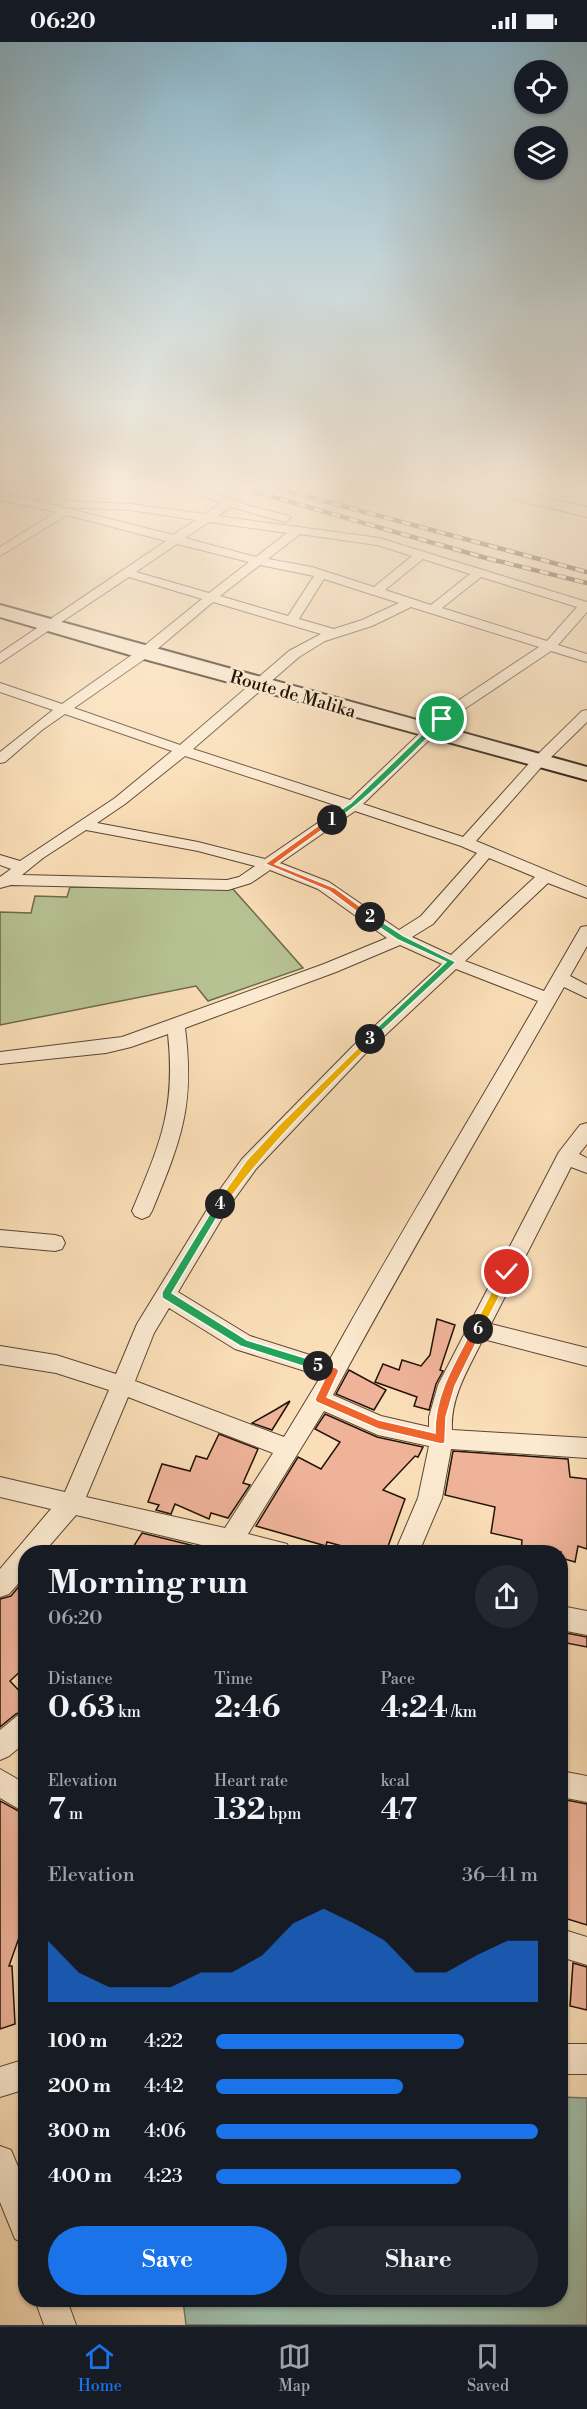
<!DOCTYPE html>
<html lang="en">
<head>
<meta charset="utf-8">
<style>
	:root { --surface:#171b24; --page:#242831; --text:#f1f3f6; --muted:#9ea1a6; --line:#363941; --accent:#1a73e8 }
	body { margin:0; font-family:"Libre Bodoni",serif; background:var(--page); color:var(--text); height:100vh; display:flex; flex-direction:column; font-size:22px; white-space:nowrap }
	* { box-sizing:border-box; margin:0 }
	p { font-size:20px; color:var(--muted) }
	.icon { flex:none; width:33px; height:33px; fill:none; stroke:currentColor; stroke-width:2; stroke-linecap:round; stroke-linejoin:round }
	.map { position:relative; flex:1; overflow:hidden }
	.details { position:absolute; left:18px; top:1503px; width:550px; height:762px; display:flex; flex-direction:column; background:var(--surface); border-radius:24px; box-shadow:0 2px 4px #0004 }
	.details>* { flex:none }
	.tools { position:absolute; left:514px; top:18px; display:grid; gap:12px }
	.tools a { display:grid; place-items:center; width:54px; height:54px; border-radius:50%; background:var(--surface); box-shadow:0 2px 4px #0004; font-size:30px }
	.pin { position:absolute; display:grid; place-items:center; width:51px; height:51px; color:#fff; margin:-26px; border:3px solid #fff; border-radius:50%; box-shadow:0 2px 6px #0007 }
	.km { position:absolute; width:30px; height:30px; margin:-15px; border-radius:50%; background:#222; color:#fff; font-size:16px; line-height:30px; text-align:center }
	.round { display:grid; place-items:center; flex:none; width:63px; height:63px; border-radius:32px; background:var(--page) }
	.overview { display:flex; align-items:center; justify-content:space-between; height:102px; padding:0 30px }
	h1 { font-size:33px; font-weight:700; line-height:45px }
	.metrics { display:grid; grid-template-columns:repeat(3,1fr); gap:9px; height:102px; padding:6px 30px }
	.metrics div { display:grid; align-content:center }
	.metrics b { font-size:30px; font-weight:700 }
	.metrics small { font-size:16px; font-weight:400 }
	.metrics p { font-size:16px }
	.chart { height:168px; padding:12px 30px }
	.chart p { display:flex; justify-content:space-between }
	.chart svg { width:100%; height:108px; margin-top:6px; fill:var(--accent); opacity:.7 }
	.primary-button { display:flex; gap:12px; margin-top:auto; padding:12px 30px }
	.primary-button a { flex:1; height:69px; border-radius:36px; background:var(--accent); color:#fff; font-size:24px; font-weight:700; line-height:69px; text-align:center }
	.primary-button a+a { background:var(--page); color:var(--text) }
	ul { padding:0 30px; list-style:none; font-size:20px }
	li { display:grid; grid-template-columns:96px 72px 1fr; align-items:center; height:45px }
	li i { height:15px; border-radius:8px; background:var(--accent) }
	.status { display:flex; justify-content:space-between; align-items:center; height:42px; padding:0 30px; background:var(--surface); direction:ltr }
	.status svg { height:16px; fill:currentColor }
	.dock { display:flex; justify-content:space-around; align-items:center; height:84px; border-top:2px solid var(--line); background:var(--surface); font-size:16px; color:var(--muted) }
	.dock a { display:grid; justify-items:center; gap:3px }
	.dock .current { color:var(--accent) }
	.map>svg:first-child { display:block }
	.green { fill:#b7c293; stroke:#6e6a4d; stroke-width:1.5 }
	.water { fill:#9fbda8; stroke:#6e7968; stroke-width:1.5 }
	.building { fill:#efb39a; stroke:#241307; stroke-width:1.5 }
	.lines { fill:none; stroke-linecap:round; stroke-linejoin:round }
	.minor-casing { stroke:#5a4633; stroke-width:2 }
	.tertiary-casing { stroke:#5a4633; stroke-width:2 }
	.secondary-casing { stroke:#241307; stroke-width:4 }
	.minor { fill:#fcead0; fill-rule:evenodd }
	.tertiary { fill:#fcead0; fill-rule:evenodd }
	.secondary { fill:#fcead0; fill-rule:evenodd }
	.rail-casing { stroke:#241307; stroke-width:4.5 }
	.rail { stroke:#fcead0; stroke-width:3; stroke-dasharray:9; stroke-linecap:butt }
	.split-1 { fill:#22a559; stroke:#fff; stroke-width:1.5 }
	.split-2 { fill:#f0652b; stroke:#fff; stroke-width:1.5 }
	.split-3 { fill:#22a559; stroke:#fff; stroke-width:1.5 }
	.split-4 { fill:#f5b400; stroke:#fff; stroke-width:1.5 }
	.split-5 { fill:#22a559; stroke:#fff; stroke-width:1.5 }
	.split-6 { fill:#f0652b; stroke:#fff; stroke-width:1.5 }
	.split-7 { fill:#f5b400; stroke:#fff; stroke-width:1.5 }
	.labels { text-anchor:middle; stroke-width:5; stroke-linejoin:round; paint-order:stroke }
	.far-street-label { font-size:18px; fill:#241307; stroke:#fcead0 }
</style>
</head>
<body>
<div class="status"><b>06:20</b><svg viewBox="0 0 49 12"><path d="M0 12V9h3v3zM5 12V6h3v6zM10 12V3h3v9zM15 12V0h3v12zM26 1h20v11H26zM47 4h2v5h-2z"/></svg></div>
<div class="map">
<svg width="587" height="2283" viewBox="0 0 587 2283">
	<rect width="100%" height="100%" fill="#fadeb7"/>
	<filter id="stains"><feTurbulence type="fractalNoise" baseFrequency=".00333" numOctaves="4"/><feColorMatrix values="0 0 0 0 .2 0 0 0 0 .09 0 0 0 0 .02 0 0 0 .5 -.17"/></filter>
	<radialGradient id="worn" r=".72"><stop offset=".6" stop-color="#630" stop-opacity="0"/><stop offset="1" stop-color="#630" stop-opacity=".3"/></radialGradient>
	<path class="green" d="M70,845L233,847L303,926L208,959L196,944L0,983V870L31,871L35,854L67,855Z"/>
	<path class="water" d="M561,2055L587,2056V2283H186L183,2258H561Z"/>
	<g class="building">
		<path d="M437,1277L455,1283L440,1328L443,1329L436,1342L429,1368L414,1364L417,1355L375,1340L383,1322L399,1328L402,1318L421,1324L430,1313Z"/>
		<path d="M349,1328L386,1348L374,1368L336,1352Z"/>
		<path d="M290,1359L272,1388L252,1381L275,1368Z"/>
		<path d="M325,1372L377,1395L423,1405L418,1415L415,1414L383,1448L405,1457L386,1510L366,1504L364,1510L327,1500L326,1504L256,1484L298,1415L321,1427L340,1400L315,1387Z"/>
		<path d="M219,1392L258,1407L243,1441L250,1443L228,1476L211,1471L209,1477L175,1462L171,1472L156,1468L159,1463L148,1460L162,1422L190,1429L196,1414L207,1417Z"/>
		<path d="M453,1409L568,1417L570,1435L587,1437V1507L578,1504L575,1520L561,1516V1510H521L522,1498L491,1491L495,1465L445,1453Z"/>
		<path d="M142,1491L207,1507L206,1510H130Z"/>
		<path d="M25,1537L26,1624L10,1639L26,1656V1668L16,1672L0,1685V1557L11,1554Z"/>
		<path d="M561,1590L587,1595V1605L561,1600Z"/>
		<path d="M561,1757L587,1762V1883L561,1875Z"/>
		<path d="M0,1759L26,1773V1892L21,1890L9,1924H12L15,1982L0,1987Z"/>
		<path d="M573,1921L587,1925V1968L570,1964Z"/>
	</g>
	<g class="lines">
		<g class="minor-casing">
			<g id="minor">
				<path d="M187,447H204L243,462L289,474L291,476L285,480L231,465L218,474L379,496L587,560V570L558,603L587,612V620L551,609L454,674L363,762L463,795L534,716L582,669L587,668V680L544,722L476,799L587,845V856L548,841L465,919L544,949L581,885L587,884V904L570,934L587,943V956L564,945C487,1080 407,1215 333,1353L381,1374L429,1385V1375L438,1343L470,1281L559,1110L580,1083L587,1081V1102L579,1112L587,1116V1131L571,1125L491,1282L587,1306V1324L483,1297C469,1326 450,1355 452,1388L587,1396V1416L451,1407L442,1456L419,1510H395L418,1456L429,1404L378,1393L324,1369L248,1492L287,1502L291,1510H208L210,1505L76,1473L44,1510H26V1533L9,1552L0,1555V1527L51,1467L0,1455V1435L65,1450L109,1348L56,1331L0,1322V1304L56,1313L116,1332L137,1282L216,1153L242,1117L353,1004L442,922L400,903L336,930L185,986C195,1064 181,1098 152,1169L149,1174L142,1177L135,1174L132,1169C160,1102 176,1067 168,992L131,1005L106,1011L0,1022V1010L122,995L324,922L387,896L318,847L270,828L251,841L228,848L11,843L0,846V835L11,827L0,823V813L20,819L115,756L172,709L65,672L42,688L5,720L0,721V710L53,668L0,650V641L62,662L139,608L202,557L129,535L0,621V611L166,499L67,473L0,514V505L56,470L0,458V452L34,458L173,493L196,478L130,468L65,465L59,462L65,459L130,462L205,472L221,461ZM209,480L287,491L256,515L185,496ZM300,492L377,503L412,514L374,545L312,525L268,517ZM177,502L249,520L209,551L136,530ZM423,517L470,532L431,563L385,548ZM260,523L314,534L288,574L220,554ZM481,535L577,565L547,599L442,566ZM324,537L399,561L362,578L334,587L299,577ZM213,560L321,592L289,609L180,703L74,666L149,614ZM411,565L539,605L444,668L350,758L193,707L299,615L325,599L372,584ZM185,714L341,765L265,817L198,800L97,781L125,762ZM355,769L461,804L477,811L421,874L399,888L329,840L280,821ZM86,788L198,809L255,824L239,835L227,838L22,833L43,816ZM489,816L535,835L451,913L412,895L433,882ZM456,927L538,959C469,1079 396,1197 329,1319L250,1294L178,1250L230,1163L256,1127L365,1012ZM169,1266L235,1307L321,1334L284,1395L135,1339L154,1291ZM128,1355L273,1411L225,1486L86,1455Z"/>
				<path d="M0,1188L55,1193L62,1195L65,1201L62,1207L55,1209L0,1204Z"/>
				<path d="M561,1564L587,1569V1593L561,1588Z"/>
				<path d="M26,1670V1700L9,1714L0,1718V1688L17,1674Z"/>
				<path d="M0,1727L26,1742V1771L0,1756Z"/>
				<path d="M561,1729L587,1734V1760L561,1755Z"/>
				<path d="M561,1887L587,1895V1923L561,1915Z"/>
				<rect x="561" y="2002" width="26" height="30"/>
				<path d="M26,2017V2047L0,2055V2025Z"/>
				<path d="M0,2104L11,2108L26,2144V2202L15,2197L0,2160Z"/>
				<path d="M35,2258H67L76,2283H44Z"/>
			</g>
		</g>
		<g class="tertiary-casing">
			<path id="tertiary" d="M481,447H509L587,465V475L483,450Z"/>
		</g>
		<g class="secondary-casing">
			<path id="secondary" d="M0,563L587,725V738L137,615L0,575Z"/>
		</g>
		<use href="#minor" class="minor"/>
		<use href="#tertiary" class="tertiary"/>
		<use href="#secondary" class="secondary"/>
		<g class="rail-casing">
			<g id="rail">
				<path d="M245,447L486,516L587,541"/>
				<path d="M280,447L587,530"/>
			</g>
		</g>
		<use href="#rail" class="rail"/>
	</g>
	<linearGradient id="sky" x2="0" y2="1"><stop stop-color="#8bb8ce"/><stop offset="0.58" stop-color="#fdf0df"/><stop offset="1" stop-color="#fdf0df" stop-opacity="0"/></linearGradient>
	<rect width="587" height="767" fill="url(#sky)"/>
	<path class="split-1" d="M439,676L445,677C430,694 346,780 329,780V776L351,761Z"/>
	<path class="split-2" d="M329,776L336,778L275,822L335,846L373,874V877H367L329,849L265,822Z"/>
	<path class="split-3" d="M367,874H373L404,894L456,920L370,1000L367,999V995L446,920L398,898L367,877Z"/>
	<path class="split-4" d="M370,994L374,995V999C321,1053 267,1104 224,1165H217V1160L246,1119L279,1083Z"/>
	<path class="split-5" d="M220,1159L225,1162L172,1251L247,1298L322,1321V1328L318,1329L240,1304L162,1256V1250L217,1160Z"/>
	<path class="split-6" d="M478,1282L483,1287L455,1344L446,1375L445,1401L441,1402L378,1387L316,1360L315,1357L327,1332L314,1328L313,1324L318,1320L337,1326L339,1329L327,1355L379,1378L435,1391C434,1352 457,1317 474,1284Z"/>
	<path class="split-7" d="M507,1226L512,1230L481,1290H474V1284L503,1227Z"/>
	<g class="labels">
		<g class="far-street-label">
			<text transform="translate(293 652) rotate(16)" y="6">Route de Malika</text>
		</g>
	</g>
	<rect width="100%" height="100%" filter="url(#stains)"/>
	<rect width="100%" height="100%" fill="url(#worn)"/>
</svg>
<div class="tools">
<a><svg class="icon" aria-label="locate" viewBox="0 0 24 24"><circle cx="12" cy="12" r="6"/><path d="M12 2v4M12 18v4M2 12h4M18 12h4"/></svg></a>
<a><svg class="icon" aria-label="layers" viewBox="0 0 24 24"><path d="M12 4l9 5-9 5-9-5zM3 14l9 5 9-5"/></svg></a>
</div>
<div class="pin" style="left:442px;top:677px;background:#1e9e55"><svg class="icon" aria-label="arrive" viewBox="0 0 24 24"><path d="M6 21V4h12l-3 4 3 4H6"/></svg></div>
<div class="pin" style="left:507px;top:1230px;background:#d93025"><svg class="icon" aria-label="check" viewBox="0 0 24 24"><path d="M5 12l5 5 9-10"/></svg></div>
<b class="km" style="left:332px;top:778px">1</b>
<b class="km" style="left:370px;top:875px">2</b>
<b class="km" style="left:370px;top:997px">3</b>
<b class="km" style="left:220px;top:1162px">4</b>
<b class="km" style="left:318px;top:1324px">5</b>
<b class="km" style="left:478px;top:1287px">6</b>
<section class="details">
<div class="overview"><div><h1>Morning run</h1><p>06:20</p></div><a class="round"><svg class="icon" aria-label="share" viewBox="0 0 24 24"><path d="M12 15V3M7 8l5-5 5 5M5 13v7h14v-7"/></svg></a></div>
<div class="metrics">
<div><p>Distance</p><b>0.63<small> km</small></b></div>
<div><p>Time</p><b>2:46</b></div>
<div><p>Pace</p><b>4:24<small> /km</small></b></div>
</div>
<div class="metrics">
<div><p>Elevation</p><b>7<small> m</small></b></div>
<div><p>Heart rate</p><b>132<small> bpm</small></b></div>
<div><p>kcal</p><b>47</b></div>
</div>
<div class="chart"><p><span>Elevation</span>36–41 m</p>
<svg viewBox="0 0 160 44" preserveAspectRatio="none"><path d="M0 44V19L10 32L20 38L30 38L40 38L50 32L60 32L70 25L80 12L90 6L100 12L110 19L120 32L130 32L140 25L150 19L160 19V44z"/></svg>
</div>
<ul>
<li><b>100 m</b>4:22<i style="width:77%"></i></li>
<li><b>200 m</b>4:42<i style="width:58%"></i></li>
<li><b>300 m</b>4:06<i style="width:100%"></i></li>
<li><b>400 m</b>4:23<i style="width:76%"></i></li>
</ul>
<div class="primary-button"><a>Save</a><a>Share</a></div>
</section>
</div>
<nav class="dock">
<a class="current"><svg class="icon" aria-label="home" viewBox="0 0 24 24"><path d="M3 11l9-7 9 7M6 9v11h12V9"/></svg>Home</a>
<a><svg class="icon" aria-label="map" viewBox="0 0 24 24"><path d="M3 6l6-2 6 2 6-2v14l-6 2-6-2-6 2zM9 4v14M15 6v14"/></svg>Map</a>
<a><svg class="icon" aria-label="saved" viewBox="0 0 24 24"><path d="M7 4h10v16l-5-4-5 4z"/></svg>Saved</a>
</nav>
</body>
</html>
